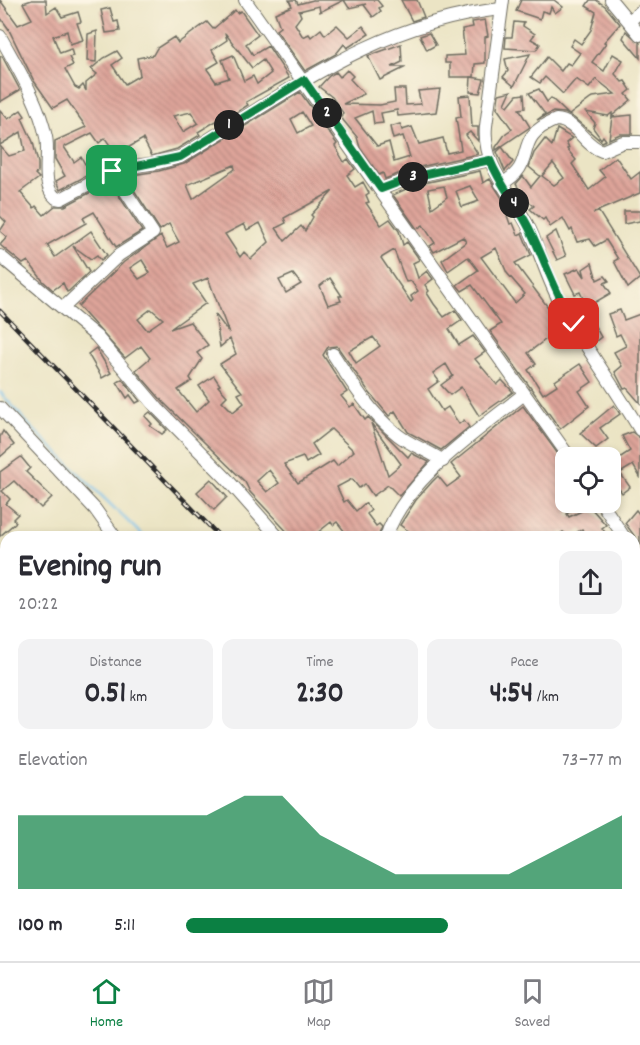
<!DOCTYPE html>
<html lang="en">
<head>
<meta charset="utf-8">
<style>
	:root { --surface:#fff; --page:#f2f2f3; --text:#2b2b33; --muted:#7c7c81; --line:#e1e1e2; --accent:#0b8043 }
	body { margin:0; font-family:Dekko,sans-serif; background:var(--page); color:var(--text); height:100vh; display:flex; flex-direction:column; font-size:22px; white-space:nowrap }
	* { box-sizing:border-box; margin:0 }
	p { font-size:20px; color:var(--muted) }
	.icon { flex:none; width:33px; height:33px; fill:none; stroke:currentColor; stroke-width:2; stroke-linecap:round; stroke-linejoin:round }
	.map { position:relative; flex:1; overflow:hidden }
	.details { position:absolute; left:0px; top:531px; width:640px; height:430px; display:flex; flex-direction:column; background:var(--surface); border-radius:18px 18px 0 0; box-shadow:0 3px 9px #0003 }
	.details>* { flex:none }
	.tools { position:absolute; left:555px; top:447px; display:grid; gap:12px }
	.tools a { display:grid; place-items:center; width:66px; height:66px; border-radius:12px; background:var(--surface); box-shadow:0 3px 9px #0003; font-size:30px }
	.pin { position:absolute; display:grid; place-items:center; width:51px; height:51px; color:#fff; margin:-26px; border-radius:12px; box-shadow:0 3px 9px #0006 }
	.km { position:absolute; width:30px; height:30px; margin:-15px; border-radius:50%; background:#222; color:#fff; font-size:16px; line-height:30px; text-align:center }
	.round { display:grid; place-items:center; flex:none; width:63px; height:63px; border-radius:12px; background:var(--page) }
	.overview { display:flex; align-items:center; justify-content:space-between; height:102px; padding:0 18px }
	h1 { font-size:33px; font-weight:700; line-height:45px }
	.figures { display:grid; grid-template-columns:repeat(3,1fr); gap:9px; height:102px; padding:6px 18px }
	.figures div { display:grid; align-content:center; border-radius:12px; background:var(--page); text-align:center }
	.figures b { font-size:30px; font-weight:700 }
	.figures small { font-size:16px; font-weight:400 }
	.figures p { font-size:16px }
	.chart { height:168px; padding:12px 18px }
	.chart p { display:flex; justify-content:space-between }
	.chart svg { width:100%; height:108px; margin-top:6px; fill:var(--accent); opacity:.7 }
	ul { padding:0 18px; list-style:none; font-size:20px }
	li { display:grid; grid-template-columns:96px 72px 1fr; align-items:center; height:45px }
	li i { height:15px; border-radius:8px; background:var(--accent) }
	.tab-bar { display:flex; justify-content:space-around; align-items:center; height:84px; border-top:2px solid var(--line); background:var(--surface); font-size:16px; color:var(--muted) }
	.tab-bar a { display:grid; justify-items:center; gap:3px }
	.tab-bar .active { color:var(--accent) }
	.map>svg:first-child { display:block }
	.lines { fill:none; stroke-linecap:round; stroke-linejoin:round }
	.stream { stroke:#75c1ef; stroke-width:2 }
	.building { fill:url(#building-back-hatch); fill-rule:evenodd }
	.minor-casing { stroke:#6e6c61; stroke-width:14 }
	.major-casing { stroke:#6e6c61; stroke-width:17 }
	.minor { stroke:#fff; stroke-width:12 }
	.major { stroke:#f6be87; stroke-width:15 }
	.rail-casing { stroke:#2b2b2b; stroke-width:4.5 }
	.rail { stroke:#fcf5e5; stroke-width:2; stroke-dasharray:7; stroke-linecap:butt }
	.route-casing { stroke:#fff; stroke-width:12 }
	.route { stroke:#0b8043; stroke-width:8 }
</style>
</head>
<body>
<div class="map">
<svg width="640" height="961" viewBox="0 0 640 961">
	<defs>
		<pattern id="building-back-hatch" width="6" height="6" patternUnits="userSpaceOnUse" patternTransform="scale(1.5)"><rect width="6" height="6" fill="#dea49a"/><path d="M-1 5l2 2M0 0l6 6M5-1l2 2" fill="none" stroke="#b4867e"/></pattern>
	</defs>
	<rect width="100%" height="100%" fill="#fcf5e5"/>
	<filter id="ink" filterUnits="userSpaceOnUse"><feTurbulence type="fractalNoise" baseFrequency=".0167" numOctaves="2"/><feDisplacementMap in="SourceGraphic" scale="12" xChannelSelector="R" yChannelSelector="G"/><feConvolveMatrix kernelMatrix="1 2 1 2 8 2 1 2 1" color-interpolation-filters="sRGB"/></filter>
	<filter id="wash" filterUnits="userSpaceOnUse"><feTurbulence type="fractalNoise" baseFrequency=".008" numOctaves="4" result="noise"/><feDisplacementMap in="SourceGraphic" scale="24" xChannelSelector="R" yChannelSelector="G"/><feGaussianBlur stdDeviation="1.35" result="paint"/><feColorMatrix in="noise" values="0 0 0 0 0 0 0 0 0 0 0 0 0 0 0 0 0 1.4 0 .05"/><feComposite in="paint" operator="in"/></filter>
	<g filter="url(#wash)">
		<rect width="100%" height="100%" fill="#ebe4c4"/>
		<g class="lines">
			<g class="stream">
				<path d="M0,392L30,426L144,537"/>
				<path d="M0,620L6,619"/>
				<path d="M0,767L6,766"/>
				<path d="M533,956L539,961"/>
			</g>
		</g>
		<g id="blocks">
			<g class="building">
				<path d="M0,0L18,25L32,19L23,3L32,0H46L47,13L56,7L62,17L78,12L81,22L77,23L83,40L70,44L67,31L53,36L60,53L71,49L73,56L69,57L73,65L65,69L75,87L79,89L83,85L86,91V83L97,74L91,69L104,58L117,51L122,58L112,65L125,84L140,75L137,58L153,55L157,48L174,37L178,43L207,22L213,29L235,10L237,13L241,11L258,35L246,44L253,55L268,46L289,78L246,102L248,105L218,124L216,121L198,132L200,135L177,149L152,156L143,139L124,150L126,152L118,157L105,138L99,143L92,133L64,147L74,162L81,157L85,164L88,162L91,166L99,162L101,168L60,190L56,181L65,176L55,159V141L86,127L67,100L53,108L34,81L8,28L0,17ZM225,33L252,68L263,60L271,73L257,84L253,76L244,81L233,55L222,60L229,78L216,82L207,69L219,62L212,50L227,40ZM191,112L198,123L183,132L173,116Z"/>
				<path d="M289,0H296L298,4L313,0H377L382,6L379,8L381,11L373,17L364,5L366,4L349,8L344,0L320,12L319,6L299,11L301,16L295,24L303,37L309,34L311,37L321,29L325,35L337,25L349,37L363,26L369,34L347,48L344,44L336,54L305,71L276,30L280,27L275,13L292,6Z"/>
				<path d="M401,0H417L424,17L412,21Z"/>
				<path d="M521,0H554L563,7L555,13L551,7L549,13L542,11L540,19L516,11Z"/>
				<path d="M590,0H596L605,6L620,24L604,42L606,43L592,62L604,71L613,54L623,60L615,74L622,82L625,81L631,90L626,94L631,100L612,116V113L608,116L586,112L595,123L593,128L601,139L603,136L606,140L602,142L574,118L565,113L553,112L537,120L545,114L529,93L539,89L547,102L551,98L569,115L593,97L615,94L596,79L589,88L576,79L563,94L545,77L540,83L531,77L547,57L561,71L567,63L571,65L580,53L570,46L574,39L581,44L591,30L596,12L586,6Z"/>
				<path d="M110,8L114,22L118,21L120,31L106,33L101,10Z"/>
				<path d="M485,20L488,36L485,37V63L475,64L474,77H450V63H445V56L465,55L462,29L473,27L472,22Z"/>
				<path d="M514,22L524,23L523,26L535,34L531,39L540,44L536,50L505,48L506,37H512Z"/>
				<path d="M97,31L96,62L87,61L88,34Z"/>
				<path d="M626,31L640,43V58L623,38Z"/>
				<path d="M429,33L436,45L427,50L420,36Z"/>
				<path d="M401,44L402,62L392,67H406L380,80L368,56Z"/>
				<path d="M530,54L514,86L503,77L508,71L505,59Z"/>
				<path d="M2,56L20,90L0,102V57Z"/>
				<path d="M347,70L353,76L350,79L364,94L343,104L380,105L395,102L394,89H405L406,105L421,104L418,91L440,89L436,112L398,116L397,110L381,113L383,123L374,124L372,111L355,118L377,146L389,142L394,162L410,157L403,136L393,139L390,127L400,124L402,130L412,127L419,144L443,138L447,153L461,150L456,118L461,117L459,96L470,95L472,127H478V141L470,132L466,135L478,154L411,169L385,179L383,173L379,175L360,148L357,137L343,120L341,115L343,113L332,97L319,87L329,76L336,72L340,77Z"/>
				<path d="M471,77L484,79L480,93L470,92Z"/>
				<path d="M511,91L505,104L508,106L517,95L524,94L525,108L519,109L530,127L496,150V147L506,133L512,129L497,108L499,94Z"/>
				<path d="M300,92L337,144L335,146L344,162L348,159L355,169L347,175L355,187L363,182L369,193L366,195L369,202L366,203L381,225L390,219L399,231L403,245L407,242L417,256L419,260L413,263L418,278L427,271L433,279L425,285L429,291L427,293L434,304L444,317L455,310L462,320L449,329L459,345L473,336L485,352L475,359L497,385L502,380L513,392L479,416L461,387L450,395L441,385L453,376L446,364L433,373L439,381L428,389L442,411L448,407L459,424L464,420L469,427L441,450L408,432L395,411L389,416L369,392L337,346L328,347L323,355L347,392L341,396L350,407L354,404L365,420L368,417L408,457L411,453L429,462L399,496L388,485L373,496L365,484L359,488L352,479L337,487L344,502L347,500L356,511L365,503L371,510L367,514L376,526L379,524L382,527L378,537H349L337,522L333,525L331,522L312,537H292L250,492L245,482L164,403L137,372L136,370L150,358L141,346L125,358L78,306L124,262L161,236L167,248L179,242L169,224L160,230L125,176L159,171L184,164ZM302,112L311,126L298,133L291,119ZM234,165L235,169L193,199L187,185ZM333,191L311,215L313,217L305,231L301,226L285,241L276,228L286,223L284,218ZM260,223L269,242L251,259L244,252L240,257L225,234L244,224L247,230ZM394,250L406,282L411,281L418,291L411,296L413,300L411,302L381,258ZM142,260L150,273L139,279L130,268ZM293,274L301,284L286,293L279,280ZM208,278L229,333L215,314L220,347L230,339L236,354L220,364L242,392L238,394L244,403L233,412L222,401L227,396L218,386L220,385L214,376L199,386L209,400L196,412L178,390L192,381L190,378L202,359L197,353L208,345L190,322L170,329L206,303L193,284ZM330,278L342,296H339L341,301L328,305L320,286ZM151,309L163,319L147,330L138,319ZM373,337L380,346L356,363L349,351ZM371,423L401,464L388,475ZM331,429L354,451L337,466L333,461L298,483L284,464L303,457L306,463L319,455L312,444ZM269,470L279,483L267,492L257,481Z"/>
				<path d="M0,110L8,119L21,110L25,116L22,118L33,142L38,163V172L35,174L39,178L20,192L34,208L36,206L44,215L55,206H65L110,182L142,231L116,247L94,212L83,218L86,223L47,245L55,257L91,231L107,255L101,260L97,255L91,259L73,246L89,272L69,291L67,292L63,283L53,290L43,281L28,261L23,264L0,245L7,237L0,231L6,222L0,216V146L9,156L25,151L21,132L0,145Z"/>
				<path d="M632,115V134H620L609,139L612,117Z"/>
				<path d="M557,129L572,138L566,143L569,148L567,149L576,160L572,164L589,190L605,177L599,170L616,157L631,179L640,172V193L593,213L599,212L640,278L628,288L614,261L618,259L606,240L595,246L590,239L577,242L572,229L570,231L563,218L550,227L545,218L543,220L530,209L534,206L523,196L516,184L523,176L531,187L540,176L529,167L534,153L545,139L552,146ZM553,163L564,178L554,185L542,176Z"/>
				<path d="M502,147L513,162L505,171L497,152Z"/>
				<path d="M480,171L483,183L490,179L505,203L503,204L510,224L513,223L518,235L522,233L531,255L515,263L562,326L559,328L568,341L558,347L550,336L528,353L536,364L528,370L543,394L557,385L555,381L580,364L592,382L579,391L589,406L560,429L490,331L501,324L472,285L462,291L457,285L478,270L468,257L448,271L442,260L466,242L463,237L434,252L430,246L435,243L423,225L417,229L393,195L415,185ZM444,186L447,197L432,208L428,189ZM470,186L479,201L462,207L456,191ZM496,248L507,273L525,294L515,303L481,257Z"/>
				<path d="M624,211H640V221L624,224Z"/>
				<path d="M556,231L566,256L557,260L546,238Z"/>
				<path d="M592,263L597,280L605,276L609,281L604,283L611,293L587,307L580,292L575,294L565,274L579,268L585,277L583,269Z"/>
				<path d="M586,310L601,337L595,342L585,328L590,325L587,327L579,314Z"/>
				<path d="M620,310L624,320L640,314V403L627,388L624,389L615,372L622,366L614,352L626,346L620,334L616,336L608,314Z"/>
				<path d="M96,348L111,373L102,378L88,354Z"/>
				<path d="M122,379L140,401L136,403L130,395L127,398L117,382Z"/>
				<path d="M614,405L620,414L600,428L608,439L596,448L580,433Z"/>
				<path d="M523,406L566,465V502H582L567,514L569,517L590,507L606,525L602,528L608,537H586L582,529L570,537L563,532L556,537H477L474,533L468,537H417L400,525L416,500L432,482L438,476L447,487L461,477L451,464Z"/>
				<path d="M150,412L167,430L162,434L150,426L152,424L145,416Z"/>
				<path d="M3,431L14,445L0,457V437Z"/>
				<path d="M632,432L640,438V477L633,465L620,473L630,487L622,493L610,476V464L630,451L622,436Z"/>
				<path d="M21,457L30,468L26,472L52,497L41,508L14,481L2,491L10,499L6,504L18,514L13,519L16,522L0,536V472Z"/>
				<path d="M211,479L227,497L214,510L197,492Z"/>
				<path d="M636,510L640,515V544L625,523Z"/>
			</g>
		</g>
	</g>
	<g filter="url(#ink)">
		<use href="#blocks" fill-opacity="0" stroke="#6e6c61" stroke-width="1.5"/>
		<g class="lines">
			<g class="minor-casing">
				<g id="minor">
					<path d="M245,0L570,458"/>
					<path d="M503,0L486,126C482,168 514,195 530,230C541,255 548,281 562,306C586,348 615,388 640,430"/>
					<path d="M611,0L640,35"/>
					<path d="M629,21L640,12"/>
					<path d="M0,36C17,67 39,102 46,137C50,156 40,185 56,198L61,199L119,168L158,163L180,157C287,94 373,23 501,9"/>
					<path d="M501,184C541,163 509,138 556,120C577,121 583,145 602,151L623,142H640"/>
					<path d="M381,189L413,177L490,160"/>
					<path d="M0,256L96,336L158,409L226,478L278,537"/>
					<path d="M63,308L119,255L153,233L112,171"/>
					<path d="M333,354C351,382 371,414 398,435C412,446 429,451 443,461"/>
					<path d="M0,408L95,509L115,537"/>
					<path d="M601,502L624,537"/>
					<path d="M386,537C405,479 478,431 524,394"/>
					<path d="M634,553L640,561"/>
					<path d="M634,674L640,672"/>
					<path d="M0,722L6,726"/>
					<path d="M634,729L640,727"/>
					<path d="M0,854L6,861"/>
					<path d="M0,879L6,874"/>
					<path d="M0,939L6,946"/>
					<path d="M14,956L21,961"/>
					<path d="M131,956L136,961"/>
					<path d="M188,956L193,961"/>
					<path d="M289,956L294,961"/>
					<path d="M392,956L397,961"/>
					<path d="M508,956L513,961"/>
					<path d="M548,956L554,961"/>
					<path d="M32,961L41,956"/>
					<path d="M148,961L154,956"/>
					<path d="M370,961L376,956"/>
				</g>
			</g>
			<g class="major-casing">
				<g id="major">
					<path d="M0,630L6,629"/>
					<path d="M634,888L640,893"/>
				</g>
			</g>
			<use href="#minor" class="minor"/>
			<use href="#major" class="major"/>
			<g class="rail-casing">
				<g id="rail">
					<path d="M0,311L220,537"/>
					<path d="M615,956L620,961"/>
				</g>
			</g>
			<use href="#rail" class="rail"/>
		</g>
	</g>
	<g class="lines" filter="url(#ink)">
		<g class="route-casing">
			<path id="route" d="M112,171L180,157L304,80L381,189L413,177L490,160C500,185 517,204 529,228C545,260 555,293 574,324"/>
		</g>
		<use href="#route" class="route"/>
	</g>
</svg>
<div class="tools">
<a><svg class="icon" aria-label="locate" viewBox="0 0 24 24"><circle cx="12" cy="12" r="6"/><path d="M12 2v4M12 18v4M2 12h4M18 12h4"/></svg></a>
</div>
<div class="pin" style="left:112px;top:171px;background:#1e9e55"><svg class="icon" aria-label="arrive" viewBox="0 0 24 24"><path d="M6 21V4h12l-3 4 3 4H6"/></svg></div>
<div class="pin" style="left:574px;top:324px;background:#d93025"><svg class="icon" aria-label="check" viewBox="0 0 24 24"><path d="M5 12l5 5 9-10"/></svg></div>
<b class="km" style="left:229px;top:125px">1</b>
<b class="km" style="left:327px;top:113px">2</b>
<b class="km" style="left:413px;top:177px">3</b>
<b class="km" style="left:514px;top:203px">4</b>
<section class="details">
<div class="overview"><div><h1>Evening run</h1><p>20:22</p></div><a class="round"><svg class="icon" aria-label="share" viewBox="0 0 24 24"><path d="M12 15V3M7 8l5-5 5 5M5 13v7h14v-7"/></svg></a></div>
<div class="figures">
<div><p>Distance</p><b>0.51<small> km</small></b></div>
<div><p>Time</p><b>2:30</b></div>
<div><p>Pace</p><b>4:54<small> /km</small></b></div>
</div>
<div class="chart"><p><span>Elevation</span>73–77 m</p>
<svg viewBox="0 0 160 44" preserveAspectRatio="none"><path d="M0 44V14L10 14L20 14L30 14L40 14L50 14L60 6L70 6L80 22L90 30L100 38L110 38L120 38L130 38L140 30L150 22L160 14V44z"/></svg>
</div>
<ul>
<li><b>100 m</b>5:11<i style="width:60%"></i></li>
</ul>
</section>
</div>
<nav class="tab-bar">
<a class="active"><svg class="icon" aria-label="home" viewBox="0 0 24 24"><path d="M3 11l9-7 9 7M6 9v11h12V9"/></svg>Home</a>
<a><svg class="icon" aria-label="map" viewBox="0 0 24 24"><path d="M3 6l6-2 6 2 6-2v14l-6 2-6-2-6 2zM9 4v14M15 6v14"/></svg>Map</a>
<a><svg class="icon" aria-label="saved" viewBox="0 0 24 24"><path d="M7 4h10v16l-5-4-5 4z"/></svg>Saved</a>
</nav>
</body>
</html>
